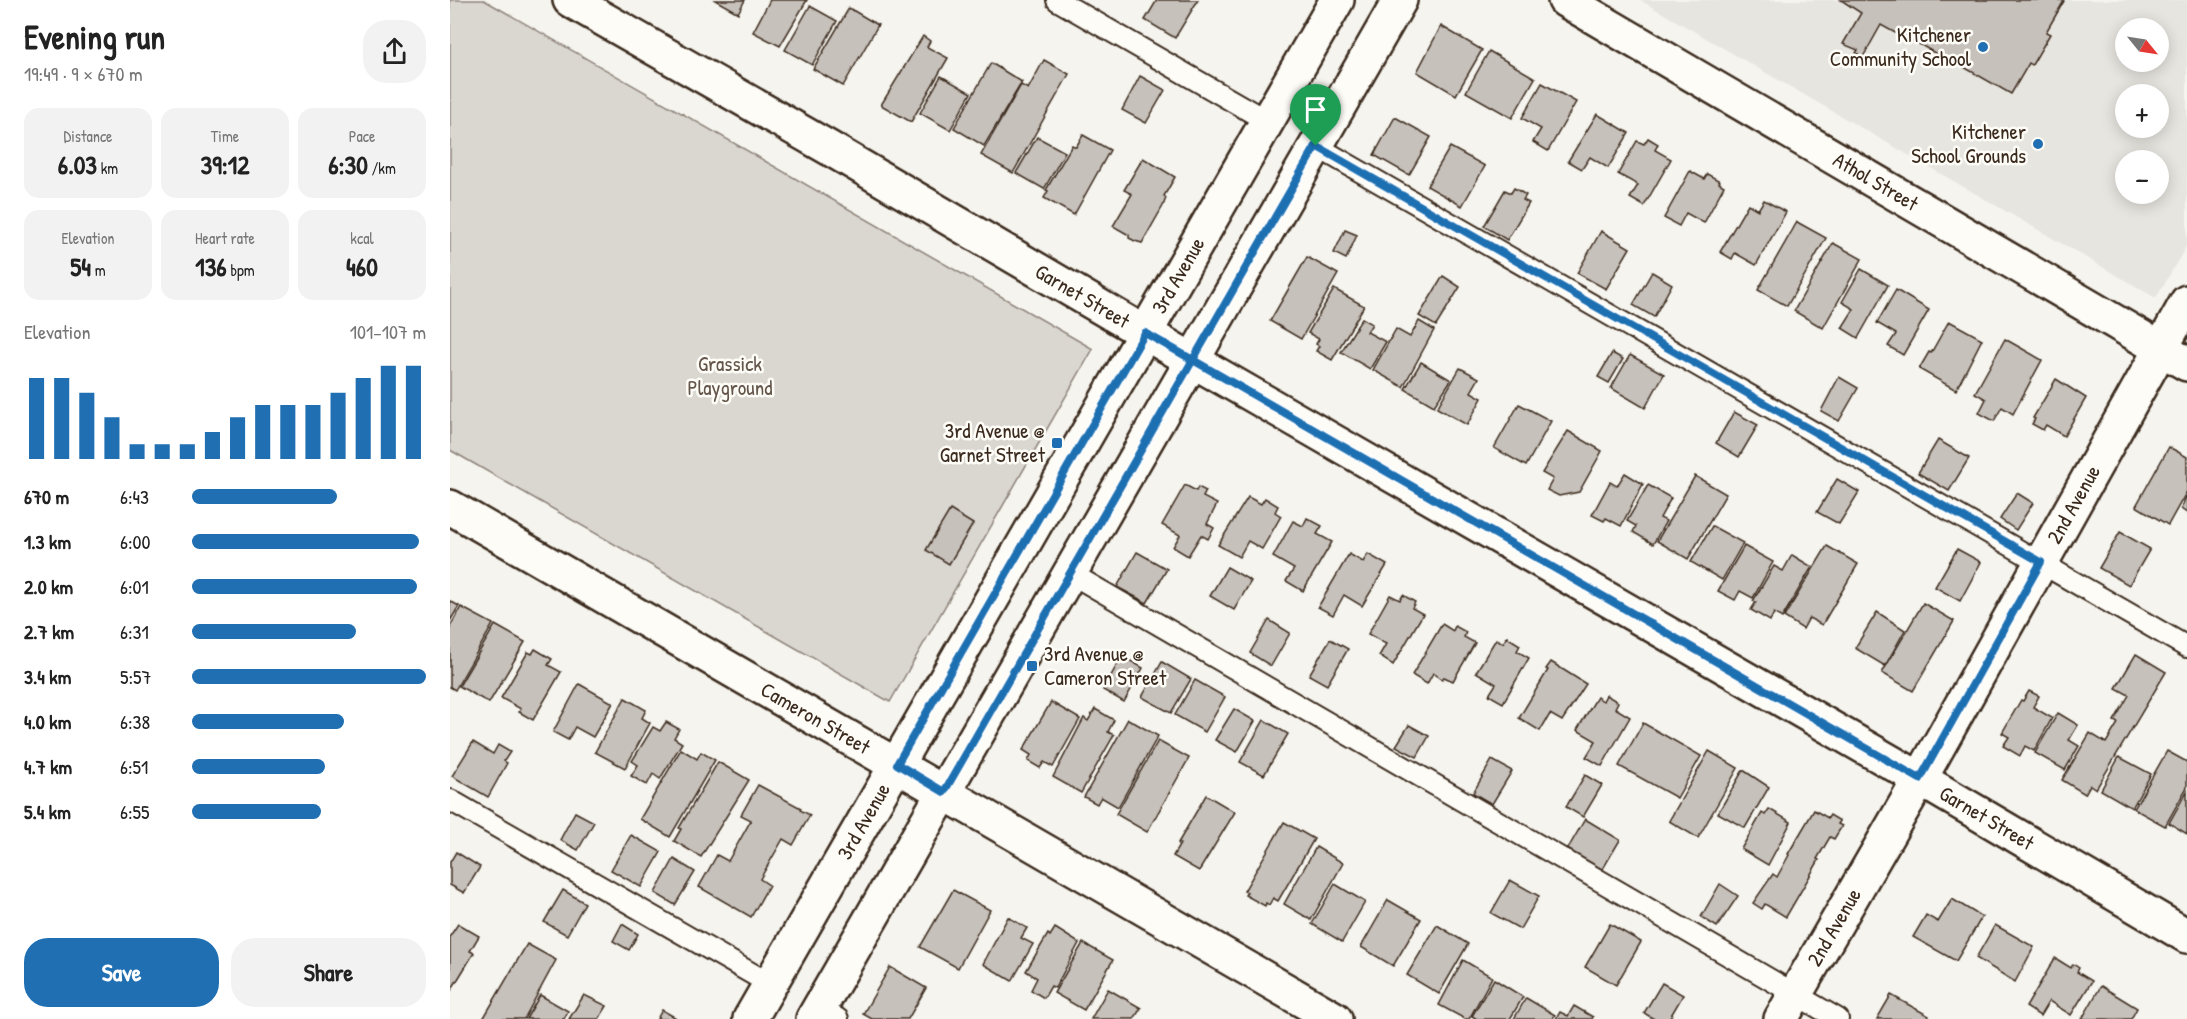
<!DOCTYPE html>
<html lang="en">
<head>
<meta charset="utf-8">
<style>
	:root { --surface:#fff; --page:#f2f2f2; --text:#222; --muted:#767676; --accent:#1f6fb2 }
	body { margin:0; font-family:"Patrick Hand",sans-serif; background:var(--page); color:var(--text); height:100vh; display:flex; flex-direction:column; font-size:22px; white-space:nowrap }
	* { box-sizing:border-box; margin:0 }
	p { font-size:20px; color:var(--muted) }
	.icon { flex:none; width:33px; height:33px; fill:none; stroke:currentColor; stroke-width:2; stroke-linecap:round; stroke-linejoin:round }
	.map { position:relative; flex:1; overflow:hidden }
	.side { display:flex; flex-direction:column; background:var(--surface); width:450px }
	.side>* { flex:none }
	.needle { width:39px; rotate:120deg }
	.tools { position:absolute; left:1665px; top:18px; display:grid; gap:12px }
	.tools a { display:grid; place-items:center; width:54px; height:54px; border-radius:50%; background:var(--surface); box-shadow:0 3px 15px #0003; font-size:30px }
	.pin { position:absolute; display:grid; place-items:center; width:51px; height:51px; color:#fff; margin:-62px -26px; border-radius:50% 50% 50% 0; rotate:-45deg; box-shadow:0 0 6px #0007 }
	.pin .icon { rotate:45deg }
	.round { display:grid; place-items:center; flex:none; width:63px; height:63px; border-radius:24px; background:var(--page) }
	.summary { display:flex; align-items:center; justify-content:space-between; height:102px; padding:0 24px }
	h1 { font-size:33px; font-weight:700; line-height:45px }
	.figures { display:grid; grid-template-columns:repeat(3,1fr); gap:9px; height:102px; padding:6px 24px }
	.figures div { display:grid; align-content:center; border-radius:15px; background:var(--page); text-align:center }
	.figures b { font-size:26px; font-weight:700 }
	.figures small { font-size:16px; font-weight:400 }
	.figures p { font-size:16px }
	.chart { height:168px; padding:12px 24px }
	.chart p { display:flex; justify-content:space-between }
	.chart svg { width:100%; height:108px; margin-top:6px; stroke:var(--accent); stroke-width:6 }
	.primary-button { display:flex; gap:12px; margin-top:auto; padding:12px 24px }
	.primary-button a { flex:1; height:69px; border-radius:24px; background:var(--accent); color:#fff; font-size:24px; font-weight:700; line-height:69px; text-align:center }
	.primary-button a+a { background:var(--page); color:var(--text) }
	ul { padding:0 24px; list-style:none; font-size:20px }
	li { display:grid; grid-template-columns:96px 72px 1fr; align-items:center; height:45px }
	li i { height:15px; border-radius:8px; background:var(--accent) }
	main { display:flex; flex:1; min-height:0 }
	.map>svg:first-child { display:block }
	.built { fill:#e7e5df; fill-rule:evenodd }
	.green { fill:#dad6d0; stroke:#8a8077; stroke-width:1.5 }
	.building { fill:#c7c1bb; stroke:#3b2a1e; stroke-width:1.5 }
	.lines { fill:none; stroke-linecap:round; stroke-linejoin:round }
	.service-casing { stroke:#3b2a1e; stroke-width:24 }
	.minor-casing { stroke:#3b2a1e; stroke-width:38 }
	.service { stroke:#fdfcf7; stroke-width:20 }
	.minor { stroke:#fdfcf7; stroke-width:33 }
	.route-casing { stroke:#fff; stroke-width:12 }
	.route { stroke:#1f6fb2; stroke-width:8 }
	.poi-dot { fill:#1f6fb2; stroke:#fdfcf7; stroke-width:2 }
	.labels { text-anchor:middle; stroke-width:5; stroke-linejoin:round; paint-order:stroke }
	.poi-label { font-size:21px; fill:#3b2a1e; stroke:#fdfcf7; text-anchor:end }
	.street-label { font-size:21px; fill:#3b2a1e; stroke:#fdfcf7 }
	.park-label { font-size:21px; fill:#63554a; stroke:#fdfcf7 }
</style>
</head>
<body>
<main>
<section class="side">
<div class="summary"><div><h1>Evening run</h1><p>19:49 · 9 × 670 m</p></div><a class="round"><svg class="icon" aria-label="share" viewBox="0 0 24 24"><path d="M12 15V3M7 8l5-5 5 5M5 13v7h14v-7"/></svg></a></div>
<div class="figures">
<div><p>Distance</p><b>6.03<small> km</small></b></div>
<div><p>Time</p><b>39:12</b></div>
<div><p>Pace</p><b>6:30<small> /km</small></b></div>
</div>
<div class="figures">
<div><p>Elevation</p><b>54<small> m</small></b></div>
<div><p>Heart rate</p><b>136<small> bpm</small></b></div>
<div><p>kcal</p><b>460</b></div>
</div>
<div class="chart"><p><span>Elevation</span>101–107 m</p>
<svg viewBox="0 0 160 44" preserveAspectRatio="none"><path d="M5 44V11M15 44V11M25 44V17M35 44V27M45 44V38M55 44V38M65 44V38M75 44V33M85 44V27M95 44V22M105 44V22M115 44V22M125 44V17M135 44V11M145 44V6M155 44V6"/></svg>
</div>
<ul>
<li><b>670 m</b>6:43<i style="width:62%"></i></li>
<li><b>1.3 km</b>6:00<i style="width:97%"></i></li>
<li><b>2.0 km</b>6:01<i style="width:96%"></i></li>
<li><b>2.7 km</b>6:31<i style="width:70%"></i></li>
<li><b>3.4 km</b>5:57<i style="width:100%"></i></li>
<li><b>4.0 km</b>6:38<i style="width:65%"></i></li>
<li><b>4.7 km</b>6:51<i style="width:57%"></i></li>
<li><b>5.4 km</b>6:55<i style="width:55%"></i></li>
</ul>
<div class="primary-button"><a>Save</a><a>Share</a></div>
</section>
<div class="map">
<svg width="1737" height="1019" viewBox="0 0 1737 1019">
	<rect width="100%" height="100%" fill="#f5f4ee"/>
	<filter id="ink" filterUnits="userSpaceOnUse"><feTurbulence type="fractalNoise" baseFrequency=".0167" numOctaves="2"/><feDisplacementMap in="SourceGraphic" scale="12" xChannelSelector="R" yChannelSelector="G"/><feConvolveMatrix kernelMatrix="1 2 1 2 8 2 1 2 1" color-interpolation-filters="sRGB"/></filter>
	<g filter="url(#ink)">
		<path class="built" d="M1190,0H1737V245L1706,298ZM1676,28H1708V62H1676ZM1676,94H1708V128H1676ZM1676,160H1708V194H1676Z"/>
		<path class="green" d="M0,0H34L643,349L440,702L0,450Z"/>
		<g class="building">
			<path d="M265,0H295L288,13Z"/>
			<path d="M320,0H357L330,46L303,32Z"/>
			<path d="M707,0H748L725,38L695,20Z"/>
			<path d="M1391,0H1612L1614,1L1596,32L1600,34L1582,65L1579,63L1561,94L1498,58L1497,60L1448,32L1447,34L1431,25L1413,57L1406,53L1408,50L1393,44L1411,13Z"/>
			<path d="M360,6L387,21L362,65L335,50Z"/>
			<path d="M399,8L428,25L393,86L363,69Z"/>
			<path d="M991,26L1032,50L1006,95L967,72Z"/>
			<path d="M473,36L480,41L477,47L498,58L461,122L431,105Z"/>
			<path d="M1039,51L1085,78L1062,118L1016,92Z"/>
			<path d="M594,60L619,74L563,173L531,155L571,85L578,89Z"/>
			<path d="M541,63L572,82L534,146L504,128Z"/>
			<path d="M491,76L521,93L500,130L470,113Z"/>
			<path d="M690,76L715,90L696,123L672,110Z"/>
			<path d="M1092,83L1126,102L1098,151L1083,142L1091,129L1072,118Z"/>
			<path d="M1147,114L1179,133L1158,168L1140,157L1132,169L1118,161Z"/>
			<path d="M945,117L981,137L959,175L924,155Z"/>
			<path d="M633,135L660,150L624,215L594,198L598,191L596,190L622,145L626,147Z"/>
			<path d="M587,137L615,152L594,189L566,173Z"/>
			<path d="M1198,138L1208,144L1205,150L1221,159L1194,206L1180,198L1188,185L1168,174L1187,141L1194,144Z"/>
			<path d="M1000,147L1035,166L1012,206L977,186Z"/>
			<path d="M693,158L725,177L714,196L716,198L713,206L692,243L685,241L679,238V235L663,226L682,194L674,190Z"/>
			<path d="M1240,171L1254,179L1257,174L1270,181L1269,183L1274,186L1254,223L1236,213L1229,226L1214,218Z"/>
			<path d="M1064,188L1076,195L1073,200L1079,203L1057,240L1034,226L1055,190L1061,193Z"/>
			<path d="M1314,200L1336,212L1306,265L1285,253L1282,259L1270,252L1298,204L1308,210Z"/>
			<path d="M1347,222L1376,238L1337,306L1308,290Z"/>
			<path d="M895,230L907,235L896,259L884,253Z"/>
			<path d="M1151,231L1180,248L1156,289L1127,273Z"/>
			<path d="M1383,243L1412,259L1373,328L1344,311Z"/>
			<path d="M857,257L888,274L851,339L820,321Z"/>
			<path d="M1411,269L1438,285L1408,338L1392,328L1404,309L1392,302Z"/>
			<path d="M1202,272L1222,284L1204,317L1183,305Z"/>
			<path d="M993,276L1010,287L986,326L969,316Z"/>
			<path d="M884,289L914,306L882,360L866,351L869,346L866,344L869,339L858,333Z"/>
			<path d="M1446,290L1479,310L1453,355L1438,346L1446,334L1427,323Z"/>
			<path d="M912,318L922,324L917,332L936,342L920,369L891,352Z"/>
			<path d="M969,321L984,330L953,387L923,370L946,329L960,337Z"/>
			<path d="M1499,321L1532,339L1506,390L1469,369L1479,352L1481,353Z"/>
			<path d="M1555,339L1592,360L1563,414L1552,407L1544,421L1529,413L1536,399L1525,393Z"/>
			<path d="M1162,353L1173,359L1159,383L1148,377Z"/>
			<path d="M1180,355L1214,374L1195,408L1161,388Z"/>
			<path d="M971,362L1001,380L984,406L955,389Z"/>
			<path d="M1010,368L1029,378L1021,392L1032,398L1017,425L987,408Z"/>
			<path d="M1389,377L1408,388L1389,421L1371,411Z"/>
			<path d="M1606,379L1636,398L1614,436L1596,425L1593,430L1582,424L1585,419L1583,418Z"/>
			<path d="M1069,404L1101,421L1076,466L1044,448Z"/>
			<path d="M1284,412L1308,425L1289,457L1266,443Z"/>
			<path d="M1118,431L1152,451L1129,492L1109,496L1097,490L1103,479L1092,473Z"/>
			<path d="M1488,440L1519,458L1499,491L1468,473Z"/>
			<path d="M1719,447L1737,457V491L1718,525L1686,506Z"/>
			<path d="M1175,473L1193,484L1171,526L1156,518L1154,521L1142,515L1160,482L1167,486Z"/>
			<path d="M1245,476L1276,494L1238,559L1207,541Z"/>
			<path d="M1387,479L1409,492L1389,524L1367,512Z"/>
			<path d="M735,485L746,491L748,487L756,491L753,497L767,504L757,524L764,528L758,539L751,535L738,556L723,547L730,535L712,525Z"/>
			<path d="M1198,485L1221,498L1210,518L1216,521L1203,544L1183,532L1186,526L1177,521Z"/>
			<path d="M1567,493L1583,503L1566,530L1550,519Z"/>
			<path d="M1737,494V513L1731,509Z"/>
			<path d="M798,497L811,504L815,498L828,506L825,512L831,516L812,549L798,541L789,557L768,545Z"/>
			<path d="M500,510L523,524L499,564L476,550Z"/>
			<path d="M857,518L872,526L867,534L882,542L853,591L836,581L844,569L823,557L843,521L853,526Z"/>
			<path d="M1262,526L1293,543L1272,580L1241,562Z"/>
			<path d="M1670,532L1700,549L1679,585L1649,568Z"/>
			<path d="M1294,546L1323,562L1303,598L1290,591L1285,600L1268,591Z"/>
			<path d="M1377,546L1408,564L1372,625L1359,618L1353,629L1334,617Z"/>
			<path d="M1507,549L1531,562L1510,601L1485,587Z"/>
			<path d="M687,552L717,569L697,603L667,587Z"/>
			<path d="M899,554L913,562L918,554L937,565L912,606L894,595L883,615L868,607Z"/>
			<path d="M1342,555L1362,567L1332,618L1324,613L1320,621L1301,610L1306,602L1303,601L1324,566L1333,571Z"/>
			<path d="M777,567L801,581L784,610L760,596Z"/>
			<path d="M940,595L950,600L953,595L965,602L962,608L973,614L943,665L929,656L936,644L918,634Z"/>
			<path d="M0,601L9,606L0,621Z"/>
			<path d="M1473,603L1504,621L1463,691L1432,673Z"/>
			<path d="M11,607L43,624L5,690L0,687V627Z"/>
			<path d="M1427,612L1455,630L1435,666L1405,648Z"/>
			<path d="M819,620L840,633L821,666L800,653Z"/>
			<path d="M992,624L1003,631L1005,626L1016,632L1014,637L1025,643L1003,681L994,677L992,679L983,673L977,684L962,675Z"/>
			<path d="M45,625L75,642L39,703L9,686Z"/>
			<path d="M1057,637L1070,645L1067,651L1079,658L1053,703L1039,695L1046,684L1026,672L1046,639L1053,643Z"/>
			<path d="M880,639L898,649L877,685L859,675Z"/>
			<path d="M85,649L102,659L98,665L111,672L83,720L69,712L71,709L51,698L78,652L82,654Z"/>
			<path d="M1686,654L1716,672L1646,789L1640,785L1635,794L1612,780L1640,733L1656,743L1668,723L1664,721L1679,695L1666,688Z"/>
			<path d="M672,656L693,668L674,702L653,690Z"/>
			<path d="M712,662L741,679L721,713L692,697Z"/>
			<path d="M1101,662L1136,684L1112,721L1100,714L1090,731L1069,718L1098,670L1096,669Z"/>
			<path d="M745,680L775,697L755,732L725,715Z"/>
			<path d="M129,684L163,703L143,737L125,727L118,740L103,732Z"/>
			<path d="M1579,691L1589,696L1583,707L1602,718L1584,751L1575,746L1570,756L1553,746L1559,737L1552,733L1571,700L1573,701Z"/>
			<path d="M1156,695L1168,702L1165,708L1180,717L1152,766L1136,757L1146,741L1127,730L1147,697L1153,701Z"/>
			<path d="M175,698L196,710L192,718L200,723L175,768L145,752Z"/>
			<path d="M601,702L630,719L603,767L594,762L590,768L578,761L581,755L573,750Z"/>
			<path d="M645,709L664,720L658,732L664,735L631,793L603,777L634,718L638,721Z"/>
			<path d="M784,709L805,721L787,752L765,740Z"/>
			<path d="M1608,713L1628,725L1619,740L1629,746L1615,770L1585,753Z"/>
			<path d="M678,719L708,736L668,807L651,797L647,804L634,797Z"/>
			<path d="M814,720L838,734L814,775L790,762Z"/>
			<path d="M216,722L229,729L224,738L232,743L210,779L203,774L197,785L181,776L188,765L182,761L203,727L210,731Z"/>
			<path d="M1193,723L1251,756L1227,798L1169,766Z"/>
			<path d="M959,725L979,736L967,757L946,746Z"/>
			<path d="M708,741L739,758L697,832L666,814Z"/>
			<path d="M23,742L43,754L48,745L60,752L54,761L57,763L38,797L2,776Z"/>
			<path d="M231,749L247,759L251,752L265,760L220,837L190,819Z"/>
			<path d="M1259,751L1288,768L1248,838L1219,821Z"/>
			<path d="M1717,751L1737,762V787L1715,826L1684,809Z"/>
			<path d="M1669,757L1701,774L1682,808L1651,790Z"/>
			<path d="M1042,760L1062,771L1042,804L1023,793Z"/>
			<path d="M268,762L299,780L251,857L224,841L231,829L229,828Z"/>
			<path d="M1293,770L1319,787L1295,828L1268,813Z"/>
			<path d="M1135,775L1152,785L1133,817L1116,807Z"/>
			<path d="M308,785L351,808L350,810L360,815L343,845L333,839L310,879L319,885L301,917L249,887L267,855L278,861L301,820L291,815Z"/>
			<path d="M1737,791V834L1719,823Z"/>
			<path d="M756,795L785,812L749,871L723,856L730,844L728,843Z"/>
			<path d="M1319,809L1341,822L1318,865L1291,849L1312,813L1315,815Z"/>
			<path d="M1364,810L1378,818L1380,815L1390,821L1388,824L1392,826L1384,839L1380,837L1367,859L1369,860L1336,917L1315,904L1312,909L1303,903L1323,874L1327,877L1339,855L1338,854Z"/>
			<path d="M125,812L144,822L128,850L110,840Z"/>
			<path d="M1135,819L1170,840L1151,872L1116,852Z"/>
			<path d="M834,822L864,839L828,901L823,898L819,905L816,903L815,906L795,895L797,892L794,891Z"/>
			<path d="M181,835L211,852L191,887L161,870Z"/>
			<path d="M866,847L893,863L861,920L834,904Z"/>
			<path d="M6,852L30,867L14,893L0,885V862Z"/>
			<path d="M224,859L245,872L225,905L205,893Z"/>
			<path d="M1060,880L1089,896L1070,929L1041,913Z"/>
			<path d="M885,884L915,902L892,942L862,924Z"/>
			<path d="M1270,884L1288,896L1267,927L1251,917Z"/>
			<path d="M113,890L135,903L117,935L94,922Z"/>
			<path d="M503,890L540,910L508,968L470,947Z"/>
			<path d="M1502,899L1532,917L1506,961L1463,937L1476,915L1488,922Z"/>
			<path d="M938,900L971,919L943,966L911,947Z"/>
			<path d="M558,917L577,928L571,938L583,944L562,981L533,964Z"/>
			<path d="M8,924L29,936L20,951L24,953L0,992V936Z"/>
			<path d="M172,924L188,934L179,950L163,941Z"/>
			<path d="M1160,924L1191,942L1166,985L1135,967Z"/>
			<path d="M987,925L1018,944L989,994L957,975Z"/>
			<path d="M1545,925L1584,947L1565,982L1526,958Z"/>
			<path d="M605,928L629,943L605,988L601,986L594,998L581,990L587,978L576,971L598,934L600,936Z"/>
			<path d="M633,943L663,960L634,1010L604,993Z"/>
			<path d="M77,944L106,960L74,1019H33Z"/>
			<path d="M1605,958L1621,968L1623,964L1629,968L1627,972L1642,981L1621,1015L1599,1001L1590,1016L1576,1007Z"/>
			<path d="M1013,960L1042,977L1019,1019H1015L989,1005Z"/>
			<path d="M440,967L476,988L458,1019H422L413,1014Z"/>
			<path d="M1044,979L1073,997L1060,1019H1027L1022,1016Z"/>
			<path d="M1212,983L1233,995L1219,1019H1204L1194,1013Z"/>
			<path d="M1651,986L1687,1008L1681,1019H1632Z"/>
			<path d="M658,989L691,1008L684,1019H641Z"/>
			<path d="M90,995L118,1011L114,1019H76Z"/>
			<path d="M134,995L157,1006L149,1019H119Z"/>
			<path d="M1441,995L1479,1016L1477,1019H1427Z"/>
			<path d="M1076,998L1105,1015L1102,1019H1064Z"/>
			<path d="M1124,1006L1143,1017L1142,1019H1106L1110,1012L1118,1016Z"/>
			<path d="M212,1010L228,1019H207Z"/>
		</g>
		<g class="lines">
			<g class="service-casing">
				<g id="service">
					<path d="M607,0L817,121"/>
					<path d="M866,146L1737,647"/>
					<path d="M620,573L1388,1019"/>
					<path d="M0,800L320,984"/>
					<path d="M369,1008L388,1019"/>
				</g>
			</g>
			<g class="minor-casing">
				<g id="minor">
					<path id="s1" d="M120,0L379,148L695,333L1470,779L1737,936"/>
					<path id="s2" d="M1115,0L1737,364"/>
					<path id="s3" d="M0,507L885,1019"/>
					<path id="s4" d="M300,1019L887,0"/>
					<path d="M363,1019L950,0"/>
					<path id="s5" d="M1331,1019L1470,779L1737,302"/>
				</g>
			</g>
			<use href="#service" class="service"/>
			<use href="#minor" class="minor"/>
		</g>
	</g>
	<g class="lines" filter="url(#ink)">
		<g class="route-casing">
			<path id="route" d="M866,146L494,792L447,764L695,333L743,360L1470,779L1591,562L866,146"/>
		</g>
		<use href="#route" class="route"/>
	</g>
	<g class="poi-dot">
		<circle cx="1533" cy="47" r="6"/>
		<circle cx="1588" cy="144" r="6"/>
		<rect x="601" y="437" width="12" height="12" rx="3"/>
		<rect x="576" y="660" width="12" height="12" rx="3"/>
	</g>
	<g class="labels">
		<g class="poi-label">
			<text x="1521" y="42">Kitchener<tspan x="1521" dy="24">Community School</tspan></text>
			<text x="1576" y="139">Kitchener<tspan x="1576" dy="24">School Grounds</tspan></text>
			<text x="595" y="438">3rd Avenue @<tspan x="595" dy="24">Garnet Street</tspan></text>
			<text x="594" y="661" text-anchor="start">3rd Avenue @<tspan x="594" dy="24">Cameron Street</tspan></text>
		</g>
		<g class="street-label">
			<text dy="7" stroke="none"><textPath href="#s2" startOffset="360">Athol Street</textPath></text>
			<text dy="7" stroke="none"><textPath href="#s4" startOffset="858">3rd Avenue</textPath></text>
			<text dy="7" stroke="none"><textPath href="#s1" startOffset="592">Garnet Street</textPath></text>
			<text dy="7" stroke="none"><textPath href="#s5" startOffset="592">2nd Avenue</textPath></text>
			<text dy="7" stroke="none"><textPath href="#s3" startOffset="422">Cameron Street</textPath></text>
			<text dy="7" stroke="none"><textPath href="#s1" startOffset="1636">Garnet Street</textPath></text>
			<text dy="7" stroke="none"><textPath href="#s4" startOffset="228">3rd Avenue</textPath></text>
			<text dy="7" stroke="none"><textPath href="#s5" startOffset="106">2nd Avenue</textPath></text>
		</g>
		<g class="park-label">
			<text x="280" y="371">Grassick<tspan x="280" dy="24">Playground</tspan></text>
		</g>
	</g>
</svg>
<div class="tools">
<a><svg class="needle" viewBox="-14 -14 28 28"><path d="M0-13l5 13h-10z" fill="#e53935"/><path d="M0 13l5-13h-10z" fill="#767676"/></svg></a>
<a>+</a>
<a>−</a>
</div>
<div class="pin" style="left:866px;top:146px;background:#1e9e55"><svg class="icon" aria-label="arrive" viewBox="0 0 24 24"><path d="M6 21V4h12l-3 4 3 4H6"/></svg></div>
</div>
</main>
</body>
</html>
